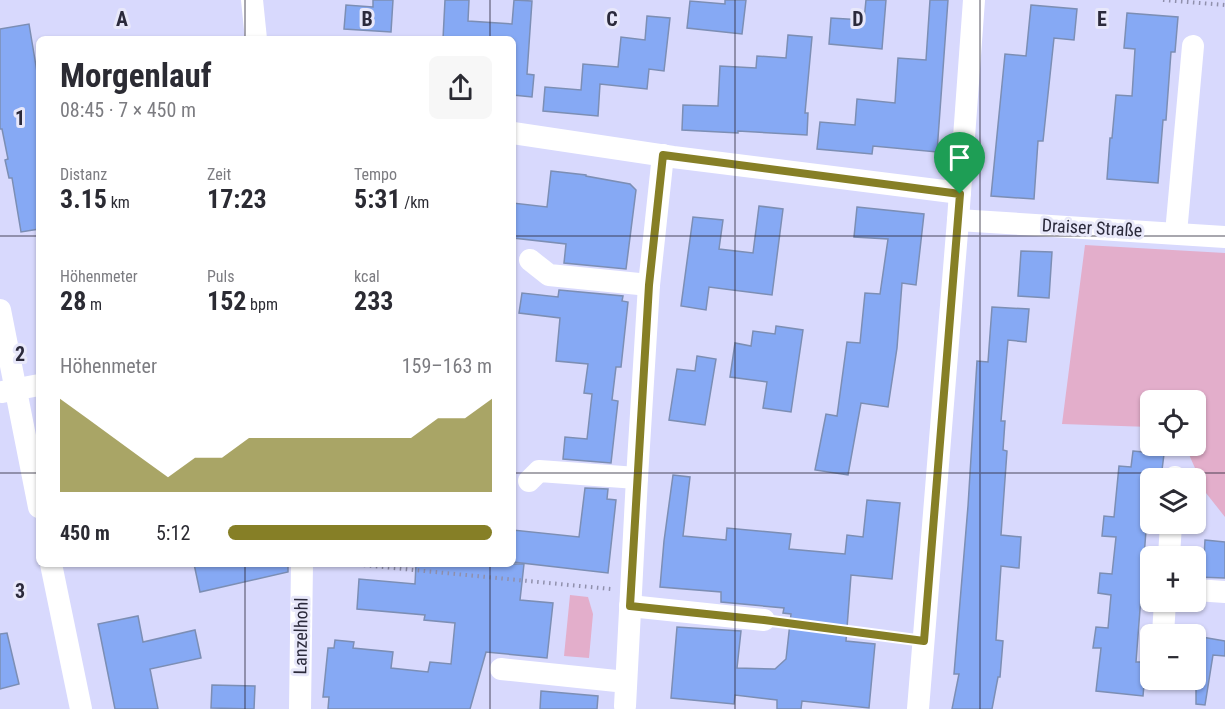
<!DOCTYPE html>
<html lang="de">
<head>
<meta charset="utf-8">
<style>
	:root { --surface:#fff; --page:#f7f7f7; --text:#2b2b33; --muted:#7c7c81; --accent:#867f26 }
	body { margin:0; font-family:"Roboto Condensed",sans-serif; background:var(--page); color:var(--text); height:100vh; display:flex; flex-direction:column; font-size:22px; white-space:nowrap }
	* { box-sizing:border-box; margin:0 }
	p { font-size:20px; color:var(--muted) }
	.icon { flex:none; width:33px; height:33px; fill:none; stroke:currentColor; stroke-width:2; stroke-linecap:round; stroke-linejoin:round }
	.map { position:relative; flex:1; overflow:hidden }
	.sheet { position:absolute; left:36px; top:36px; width:480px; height:531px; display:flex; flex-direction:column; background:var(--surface); border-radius:9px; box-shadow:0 2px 4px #0004 }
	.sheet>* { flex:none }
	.fabs { position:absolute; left:1140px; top:390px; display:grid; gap:12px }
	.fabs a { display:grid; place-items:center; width:66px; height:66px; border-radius:9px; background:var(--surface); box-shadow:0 2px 4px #0004; font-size:30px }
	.pin { position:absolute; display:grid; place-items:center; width:51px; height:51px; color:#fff; margin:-62px -26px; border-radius:50% 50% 50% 0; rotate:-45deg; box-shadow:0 0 6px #0007 }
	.pin .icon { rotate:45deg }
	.round { display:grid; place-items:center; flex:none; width:63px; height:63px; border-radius:9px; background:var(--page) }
	.summary { display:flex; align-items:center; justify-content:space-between; height:102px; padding:0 24px }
	h1 { font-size:33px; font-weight:700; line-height:45px }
	.stats { display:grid; grid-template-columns:repeat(3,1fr); gap:9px; height:102px; padding:6px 24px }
	.stats div { display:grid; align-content:center }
	.stats b { font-size:26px; font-weight:700 }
	.stats small { font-size:16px; font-weight:400 }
	.stats p { font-size:16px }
	.chart { height:168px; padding:12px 24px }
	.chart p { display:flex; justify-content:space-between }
	.chart svg { width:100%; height:108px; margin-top:6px; fill:var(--accent); opacity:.7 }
	ul { padding:0 24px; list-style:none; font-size:20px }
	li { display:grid; grid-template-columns:96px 72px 1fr; align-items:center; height:45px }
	li i { height:15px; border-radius:8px; background:var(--accent) }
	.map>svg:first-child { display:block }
	.green { fill:#e3aecb }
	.building { fill:#86a9f4; stroke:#7c8eb4; stroke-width:1.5 }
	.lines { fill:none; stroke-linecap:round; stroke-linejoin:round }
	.path { stroke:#9090ac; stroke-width:4; stroke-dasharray:1.5 4.5; stroke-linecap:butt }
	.minor { stroke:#fff; stroke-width:22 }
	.route-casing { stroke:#fff; stroke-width:12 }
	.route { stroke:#867f26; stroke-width:8 }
	.grid { fill:none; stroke:#2b2a3b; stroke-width:1.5; stroke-opacity:0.55 }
	.labels { text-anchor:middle; stroke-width:6; stroke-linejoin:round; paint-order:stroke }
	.street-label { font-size:18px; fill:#2b2a3b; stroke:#e8e8fa }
	.grid-label { font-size:20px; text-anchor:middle; font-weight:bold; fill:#2b2a3b; stroke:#e8e8fa; stroke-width:6; stroke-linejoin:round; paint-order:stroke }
</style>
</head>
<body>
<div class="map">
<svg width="1225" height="709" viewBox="0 0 1225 709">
	<rect width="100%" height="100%" fill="#d8d9fd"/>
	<g class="green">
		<path d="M1085,245L1225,253V517L1206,493L1187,450L1182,446H1196V400H1150V427L1062,424Z"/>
		<path d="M570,595L588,597L593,614L589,658L564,656Z"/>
	</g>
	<g class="building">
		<path d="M373,0H393L391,32L344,29L346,5L373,7Z"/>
		<path d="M445,0H469L468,21L512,24L514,0L532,1L527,74L534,75L532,97L513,95V39H443Z"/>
		<path d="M725,0H746L742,34L687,28L690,1L725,4Z"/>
		<path d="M866,0H886L882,49L829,44L831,18L864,20Z"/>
		<path d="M930,0H948L937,152L873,146L872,154L817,149L820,122L855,125L857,99L895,103L898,58L926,60Z"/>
		<path d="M1031,5L1077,9L1074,40L1054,38L1043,141H1038L1034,199L991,196L1005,54L1026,56Z"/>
		<path d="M1127,13L1178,17L1175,52H1171L1166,120H1163L1158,183L1107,179L1110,138H1112L1116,95L1132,96L1135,49L1124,48Z"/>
		<path d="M647,16L670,18L664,71L649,69L647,89L600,84L598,116L543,111L545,87L581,90L583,64L618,67L621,37L645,40Z"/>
		<path d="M29,24L39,84V229L21,232L12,178H9L5,160L8,159L2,129H0V29Z"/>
		<path d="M788,35L812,37L805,113H808L807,135L738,131V133L682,130L683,105L718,106L720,66L756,68L757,56L786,58Z"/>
		<path d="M551,171L586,175V176L630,184L636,190L626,269L564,263L566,244L513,238V203L547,207Z"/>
		<path d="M759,206L783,209L772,295L709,287L706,310L681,306L693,217L723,220L719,249L753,253Z"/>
		<path d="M857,207L924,214L916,285L902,283L897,348L888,407L861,403L848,475L815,470L826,414L837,416L847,342L860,343L865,293L880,294L888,239L854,237Z"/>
		<path d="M1021,251L1052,252L1049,298L1018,296Z"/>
		<path d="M559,290L623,296L622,301L628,302L621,367H616L612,400L618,401L611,463L563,459L565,437L587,439L592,394L584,393L588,364L556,361L560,318L519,313L522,293L558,297Z"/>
		<path d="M992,307L1029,309L1026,342L1008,340L1001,421H1005L1003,450L1007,451L1001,535L1021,537L1019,568L1001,566L996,640L1003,641L1000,677H998L992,709H952L959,674H954L968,506L977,361L988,362Z"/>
		<path d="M776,326L803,330L791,412L763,408L767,382L730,377L735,343L751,346L753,331L775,334Z"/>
		<path d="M697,356L716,359L705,425L669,420L677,369L695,371Z"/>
		<path d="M1133,451L1164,454L1161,478H1150L1136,662H1146L1143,696L1096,691L1101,648H1093L1096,627L1108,628L1111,595L1098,593L1100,573L1112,574L1116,537L1102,536L1104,516L1114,517L1119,466L1131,467Z"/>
		<path d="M673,475L690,477L683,536L726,540L727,528L791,534L789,549L845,554L847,535L863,537L867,500L900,503L892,579L851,575L846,641L875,644L869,708L802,701L801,709H777V700L735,695L734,704L671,698L677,627L741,631L737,668L775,669L786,659L791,614L783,613L784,608L721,602V592L660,587L664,541Z"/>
		<path d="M585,488L608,489L607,499L616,500L608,573L513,562V530L579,537Z"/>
		<path d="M1205,540L1225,542V578L1196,577V556L1204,557Z"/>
		<path d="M194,564H288V572L200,592Z"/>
		<path d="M416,564H524L520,600L553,603L547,658L486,652L470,709H328L329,697H323L328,648H334L335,640L354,642L353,648L393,652L391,668L428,672L430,662L451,664L455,623L424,620L425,615L357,609L359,579L415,584Z"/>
		<path d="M138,616L143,642L195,630L201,658L150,669L158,709H115L98,624Z"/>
		<path d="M7,633L19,684L0,689V634Z"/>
		<path d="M1196,636L1225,641V656L1213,655L1205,705L1196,704Z"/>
		<path d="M212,685L255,686L254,709L211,708Z"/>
		<path d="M541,691L598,696L597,709H540Z"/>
	</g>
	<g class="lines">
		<g class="path">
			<path d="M1163,0L1225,5"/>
			<path d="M352,564L611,589"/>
			<path d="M785,623L903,638"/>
		</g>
		<g class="minor">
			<path d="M252,0L256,39"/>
			<path d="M513,133L673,157L960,193"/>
			<path d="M958,220L1225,237"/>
			<path d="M1176,233L1193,46"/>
			<path d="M530,260L549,275L649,285"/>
			<path d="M0,310L39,507"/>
			<path d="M2,392L39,385"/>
			<path d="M1175,478V477"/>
			<path d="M529,481L539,471L637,478"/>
			<path d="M1169,556L1171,524"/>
			<path d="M51,564L81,709"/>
			<path d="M1196,590L1225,592"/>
			<path d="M630,606L764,620"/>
			<path d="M1163,634L1165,602"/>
			<path d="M501,669L626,682"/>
			<path d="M625,706L637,478L649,285L663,155"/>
			<path d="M300,709L302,564"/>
			<path d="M918,709L958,220L974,0"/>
		</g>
	</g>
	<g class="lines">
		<g class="route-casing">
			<path id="route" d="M663,155L960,194L924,641L764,620L630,606L649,285Z"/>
		</g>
		<use href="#route" class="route"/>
	</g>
	<path class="grid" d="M245,0V39M490,0V39M735,0V709M980,0V709M0,236H39M513,236H1225M0,473H39M513,473H1225M245,564V709M490,564V709"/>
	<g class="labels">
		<g class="street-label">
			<text transform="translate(1092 228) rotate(3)" y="6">Draiser Straße</text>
			<text transform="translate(301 636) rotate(-89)" y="6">Lanzelhohl</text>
		</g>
	</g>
	<g class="grid-label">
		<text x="122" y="26">A</text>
		<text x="367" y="26">B</text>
		<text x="612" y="26">C</text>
		<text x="858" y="26">D</text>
		<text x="1102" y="26">E</text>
		<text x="20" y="125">1</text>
		<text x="20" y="361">2</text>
		<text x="20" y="598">3</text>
	</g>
</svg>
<div class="fabs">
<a><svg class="icon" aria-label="locate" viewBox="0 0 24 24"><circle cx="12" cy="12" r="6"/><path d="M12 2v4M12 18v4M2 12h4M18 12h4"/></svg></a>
<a><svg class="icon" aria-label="layers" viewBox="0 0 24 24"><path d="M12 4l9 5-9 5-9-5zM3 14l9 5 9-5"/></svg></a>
<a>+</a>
<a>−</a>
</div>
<div class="pin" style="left:960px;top:194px;background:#1e9e55"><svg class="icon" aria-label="arrive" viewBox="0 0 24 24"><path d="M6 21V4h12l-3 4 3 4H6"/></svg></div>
<section class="sheet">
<div class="summary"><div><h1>Morgenlauf</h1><p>08:45 · 7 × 450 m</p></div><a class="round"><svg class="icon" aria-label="share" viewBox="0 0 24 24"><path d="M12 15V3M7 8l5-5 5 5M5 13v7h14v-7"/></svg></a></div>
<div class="stats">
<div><p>Distanz</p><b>3.15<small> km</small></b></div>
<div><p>Zeit</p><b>17:23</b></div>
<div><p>Tempo</p><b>5:31<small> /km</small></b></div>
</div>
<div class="stats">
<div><p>Höhenmeter</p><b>28<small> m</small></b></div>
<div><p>Puls</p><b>152<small> bpm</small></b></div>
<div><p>kcal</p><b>233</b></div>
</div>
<div class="chart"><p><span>Höhenmeter</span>159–163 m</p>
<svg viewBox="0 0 160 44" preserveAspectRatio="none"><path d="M0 44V6L10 14L20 22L30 30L40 38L50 30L60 30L70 22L80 22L90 22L100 22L110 22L120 22L130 22L140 14L150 14L160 6V44z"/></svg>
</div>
<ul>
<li><b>450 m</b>5:12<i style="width:100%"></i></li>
</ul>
</section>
</div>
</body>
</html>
